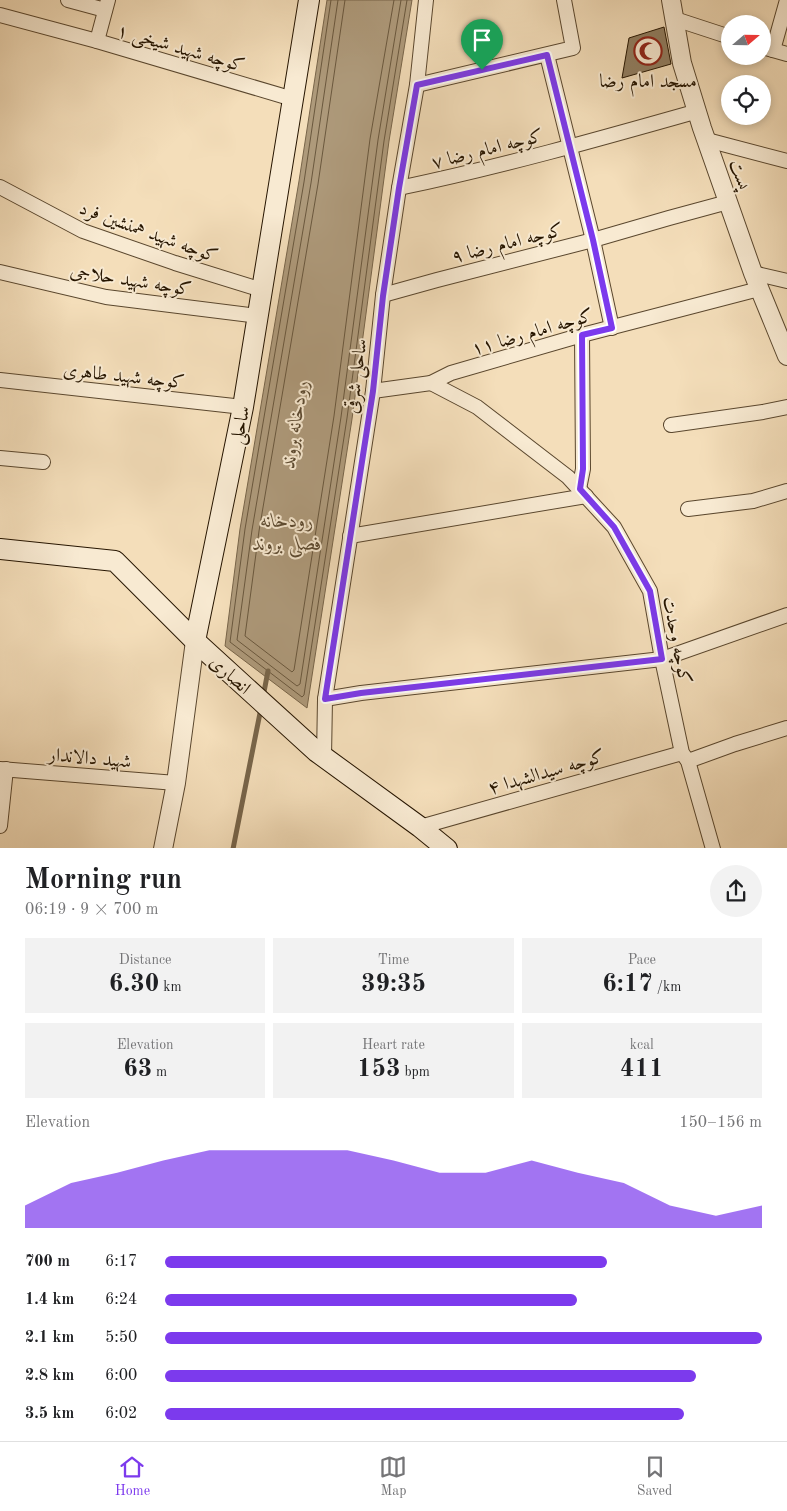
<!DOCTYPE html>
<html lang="en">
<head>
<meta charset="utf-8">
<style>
	:root { --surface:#fff; --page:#f2f2f2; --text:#202124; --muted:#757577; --line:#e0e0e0; --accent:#7c3aed }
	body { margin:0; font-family:"Old Standard TT",Amiri,serif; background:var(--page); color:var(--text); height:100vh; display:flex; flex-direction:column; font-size:19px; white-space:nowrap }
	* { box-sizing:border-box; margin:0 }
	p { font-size:16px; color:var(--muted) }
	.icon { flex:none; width:28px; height:28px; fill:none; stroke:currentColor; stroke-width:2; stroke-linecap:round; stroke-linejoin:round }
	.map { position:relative; height:848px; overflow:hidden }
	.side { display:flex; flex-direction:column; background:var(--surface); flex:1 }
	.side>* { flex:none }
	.needle { width:32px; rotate:70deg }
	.tools { position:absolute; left:721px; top:15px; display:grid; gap:10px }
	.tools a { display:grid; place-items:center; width:50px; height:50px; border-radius:50%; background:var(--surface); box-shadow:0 2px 8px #0003; font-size:25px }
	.pin { position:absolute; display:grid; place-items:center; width:42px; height:42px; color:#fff; margin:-51px -21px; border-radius:50% 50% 50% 0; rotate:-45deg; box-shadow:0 0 5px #0007 }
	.pin .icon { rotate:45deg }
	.round { display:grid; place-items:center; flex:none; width:52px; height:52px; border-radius:26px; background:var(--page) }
	.head { display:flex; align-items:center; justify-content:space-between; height:85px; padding:0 25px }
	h1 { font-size:28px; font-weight:600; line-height:38px }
	.figures { display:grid; grid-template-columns:repeat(3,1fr); gap:8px; height:85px; padding:5px 25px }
	.figures div { display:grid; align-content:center; border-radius:0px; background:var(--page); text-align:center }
	.figures b { font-size:25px; font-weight:600 }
	.figures small { font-size:14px; font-weight:400 }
	.figures p { font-size:14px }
	.chart { height:140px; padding:10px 25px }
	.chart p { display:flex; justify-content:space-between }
	.chart svg { width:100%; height:90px; margin-top:5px; fill:var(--accent); opacity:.7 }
	ul { padding:0 25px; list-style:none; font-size:16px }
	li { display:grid; grid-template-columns:80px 60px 1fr; align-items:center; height:38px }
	li i { height:12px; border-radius:6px; background:var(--accent) }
	.menu { display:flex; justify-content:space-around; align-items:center; height:70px; border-top:1px solid var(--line); background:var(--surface); font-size:14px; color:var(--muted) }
	.menu a { display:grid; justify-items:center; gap:2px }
	.menu .selected { color:var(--accent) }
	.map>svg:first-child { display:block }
	.water { fill:#ae9a7b; stroke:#78654a }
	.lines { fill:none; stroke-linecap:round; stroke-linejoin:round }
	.shore { stroke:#6a583e; stroke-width:1 }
	.stream { stroke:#78654a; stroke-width:5 }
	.building { fill:#917e61; stroke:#261500 }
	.minor-casing { stroke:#5a472e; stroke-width:16 }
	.tertiary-casing { stroke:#5a472e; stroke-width:20 }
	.secondary-casing { stroke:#261500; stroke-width:22 }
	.minor { stroke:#f8ead2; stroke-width:14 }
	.tertiary { stroke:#f8ead2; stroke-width:18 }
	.secondary { stroke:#f8ead2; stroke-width:20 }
	.route-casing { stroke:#fff; stroke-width:10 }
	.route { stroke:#7c3aed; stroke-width:6 }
	.labels { text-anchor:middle; stroke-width:4; stroke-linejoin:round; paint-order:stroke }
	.street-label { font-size:19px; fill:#261500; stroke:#f8ead2 }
	.poi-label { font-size:19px; fill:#261500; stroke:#f8ead2 }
	.water-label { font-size:20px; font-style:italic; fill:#5c4a31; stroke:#f8ead2 }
</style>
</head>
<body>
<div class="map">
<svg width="787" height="849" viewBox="0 0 787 849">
	<rect width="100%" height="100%" fill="#f4deba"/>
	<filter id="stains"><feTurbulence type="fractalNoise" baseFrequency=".004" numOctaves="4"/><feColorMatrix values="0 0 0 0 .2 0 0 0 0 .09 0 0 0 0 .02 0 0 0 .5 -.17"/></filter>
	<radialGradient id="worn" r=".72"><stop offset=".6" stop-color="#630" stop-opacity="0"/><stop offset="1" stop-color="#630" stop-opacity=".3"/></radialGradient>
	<path class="water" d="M327,0H412L389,141L352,419L307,708L225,646L240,529L299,181Z"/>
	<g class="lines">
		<g class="shore">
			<path d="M331,0L304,182L245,529L230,642L302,697L304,695L347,418L384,141L407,0"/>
			<path d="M338,0L311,183L252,530L237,640L297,686L300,684L341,417L378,140L401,0"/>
			<path d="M345,0L318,184L259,531L245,636L292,672L294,670L334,416L370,139L394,0"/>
		</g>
		<g class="stream">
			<path d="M263,697L268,671"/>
			<path d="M233,849L261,708"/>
		</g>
	</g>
	<path class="building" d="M664,27L671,64L622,78L629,38Z"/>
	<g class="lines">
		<g class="minor-casing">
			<g id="minor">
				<path d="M68,0L105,10"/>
				<path d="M0,15L97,41L293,99"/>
				<path d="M675,19L730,37"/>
				<path d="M97,41L108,0"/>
				<path d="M762,47L787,54"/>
				<path d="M773,50L787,0"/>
				<path d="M547,55L593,240L612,328"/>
				<path d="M417,85L573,48L564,0"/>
				<path d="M707,140L787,161"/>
				<path d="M0,187L83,231L175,263L262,290"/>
				<path d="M399,188C500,167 599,139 698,111"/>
				<path d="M0,272L106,297L258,316"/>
				<path d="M753,273L787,281"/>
				<path d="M383,295L437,280L593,240L669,218L728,202"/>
				<path d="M0,380L243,407"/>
				<path d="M431,383L477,407L568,477L614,527L650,591L662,659L682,753L688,761L713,849"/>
				<path d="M373,391L431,383L451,373L582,335L759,289"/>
				<path d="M671,425L763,412L787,407"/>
				<path d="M0,458L43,462"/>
				<path d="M579,489L583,469L582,335"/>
				<path d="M688,509L753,501L787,491"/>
				<path d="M350,536L586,496"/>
				<path d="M325,699L361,693L662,659L787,615"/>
				<path d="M324,757L325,699L373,391L383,295L399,188L417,85L426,0"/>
				<path d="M688,761L735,744L787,728"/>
				<path d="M0,769L176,783"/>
				<path d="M0,826L6,769"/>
				<path d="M420,827L682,753"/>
			</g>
		</g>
		<g class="tertiary-casing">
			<g id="tertiary">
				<path d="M671,0L682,63L702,128L753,273L787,356"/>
				<path d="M163,849L176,783L195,641"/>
			</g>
		</g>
		<g class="secondary-casing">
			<g id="secondary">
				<path d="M0,549L115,561L195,641L317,752L420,827L447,849"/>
				<path d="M195,641L243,407L309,0"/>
			</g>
		</g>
		<use href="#minor" class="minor"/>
		<use href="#tertiary" class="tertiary"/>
		<use href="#secondary" class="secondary"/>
	</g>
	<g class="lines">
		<g class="route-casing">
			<path id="route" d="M547,55L593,240L612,328L582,335L583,469L580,489L614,527L650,591L662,659L361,693L325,699L373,391L383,296L399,188L417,85Z"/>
		</g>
		<use href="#route" class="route"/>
	</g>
	<defs>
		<g id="mosque-ring" transform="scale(1.4375)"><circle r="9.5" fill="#f8ead2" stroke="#8f2418" stroke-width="1.5"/><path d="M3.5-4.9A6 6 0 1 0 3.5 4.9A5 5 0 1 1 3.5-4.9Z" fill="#8f2418"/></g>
	</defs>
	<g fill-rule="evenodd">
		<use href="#mosque-ring" x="648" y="51"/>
	</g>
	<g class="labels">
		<g class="street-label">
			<text transform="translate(181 47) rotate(16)" y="7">کوچه شهید شیخی ۱</text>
			<text transform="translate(487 148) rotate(-14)" y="7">کوچه امام رضا ۷</text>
			<text transform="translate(741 174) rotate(71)" y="7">پست</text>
			<text transform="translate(149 231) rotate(20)" y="7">کوچه شهید همنشین فرد</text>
			<text transform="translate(507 242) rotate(-14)" y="7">کوچه امام رضا ۹</text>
			<text transform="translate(131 279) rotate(9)" y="7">کوچه شهید حلاجی</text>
			<text transform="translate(532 331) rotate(-16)" y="7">کوچه امام رضا ۱۱</text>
			<text transform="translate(124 375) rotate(6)" y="7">کوچه شهید طاهری</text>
			<text transform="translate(355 376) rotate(-83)" y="7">ساحلی شرقی</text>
			<text transform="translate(239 425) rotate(-79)" y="7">ساحلی</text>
			<text transform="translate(678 640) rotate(79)" y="7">کوچه وحدت</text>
			<text transform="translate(231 674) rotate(42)" y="7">انصاری</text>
			<text transform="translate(90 757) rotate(5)" y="7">شهید دالاندار</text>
			<text transform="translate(546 771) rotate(-16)" y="7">کوچه سیدالشهدا ۴</text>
		</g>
		<g class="poi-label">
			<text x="648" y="87">مسجد امام رضا</text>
		</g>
		<g class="water-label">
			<text transform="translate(294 424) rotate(-81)" y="7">رودخانه بروند</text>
			<text x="287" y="527">رودخانه<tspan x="287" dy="23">فصلی بروند</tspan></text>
		</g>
	</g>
	<rect width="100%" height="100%" filter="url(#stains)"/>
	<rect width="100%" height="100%" fill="url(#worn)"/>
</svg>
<div class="tools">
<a><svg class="needle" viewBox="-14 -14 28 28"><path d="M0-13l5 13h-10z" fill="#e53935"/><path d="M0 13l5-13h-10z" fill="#757577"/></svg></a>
<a><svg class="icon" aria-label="locate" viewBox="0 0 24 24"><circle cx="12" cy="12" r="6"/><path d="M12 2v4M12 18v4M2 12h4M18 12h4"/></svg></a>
</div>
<div class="pin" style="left:482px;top:70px;background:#1e9e55"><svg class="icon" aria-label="arrive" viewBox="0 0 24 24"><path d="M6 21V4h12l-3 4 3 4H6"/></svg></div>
</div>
<section class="side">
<div class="head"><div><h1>Morning run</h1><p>06:19 · 9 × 700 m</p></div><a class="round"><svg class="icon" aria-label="share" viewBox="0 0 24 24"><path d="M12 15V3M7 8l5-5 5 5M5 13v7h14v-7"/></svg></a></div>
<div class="figures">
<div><p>Distance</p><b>6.30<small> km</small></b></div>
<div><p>Time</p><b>39:35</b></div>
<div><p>Pace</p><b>6:17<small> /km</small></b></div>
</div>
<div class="figures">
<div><p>Elevation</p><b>63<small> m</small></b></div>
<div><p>Heart rate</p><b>153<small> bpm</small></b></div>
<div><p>kcal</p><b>411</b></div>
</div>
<div class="chart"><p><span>Elevation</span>150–156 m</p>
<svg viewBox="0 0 160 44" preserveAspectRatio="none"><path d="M0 44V33L10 22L20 17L30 11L40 6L50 6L60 6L70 6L80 11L90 17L100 17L110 11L120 17L130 22L140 33L150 38L160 33V44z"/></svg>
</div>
<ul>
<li><b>700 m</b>6:17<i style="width:74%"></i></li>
<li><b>1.4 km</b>6:24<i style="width:69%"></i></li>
<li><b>2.1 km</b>5:50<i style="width:100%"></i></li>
<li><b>2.8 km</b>6:00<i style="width:89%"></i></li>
<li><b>3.5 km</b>6:02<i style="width:87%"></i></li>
</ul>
</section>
<nav class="menu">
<a class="selected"><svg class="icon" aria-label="home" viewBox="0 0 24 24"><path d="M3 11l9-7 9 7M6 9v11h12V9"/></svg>Home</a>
<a><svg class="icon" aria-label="map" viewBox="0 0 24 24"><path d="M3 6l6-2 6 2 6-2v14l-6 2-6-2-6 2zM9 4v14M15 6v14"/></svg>Map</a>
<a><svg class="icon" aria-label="saved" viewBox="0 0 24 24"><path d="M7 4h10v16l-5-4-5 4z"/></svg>Saved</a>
</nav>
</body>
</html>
